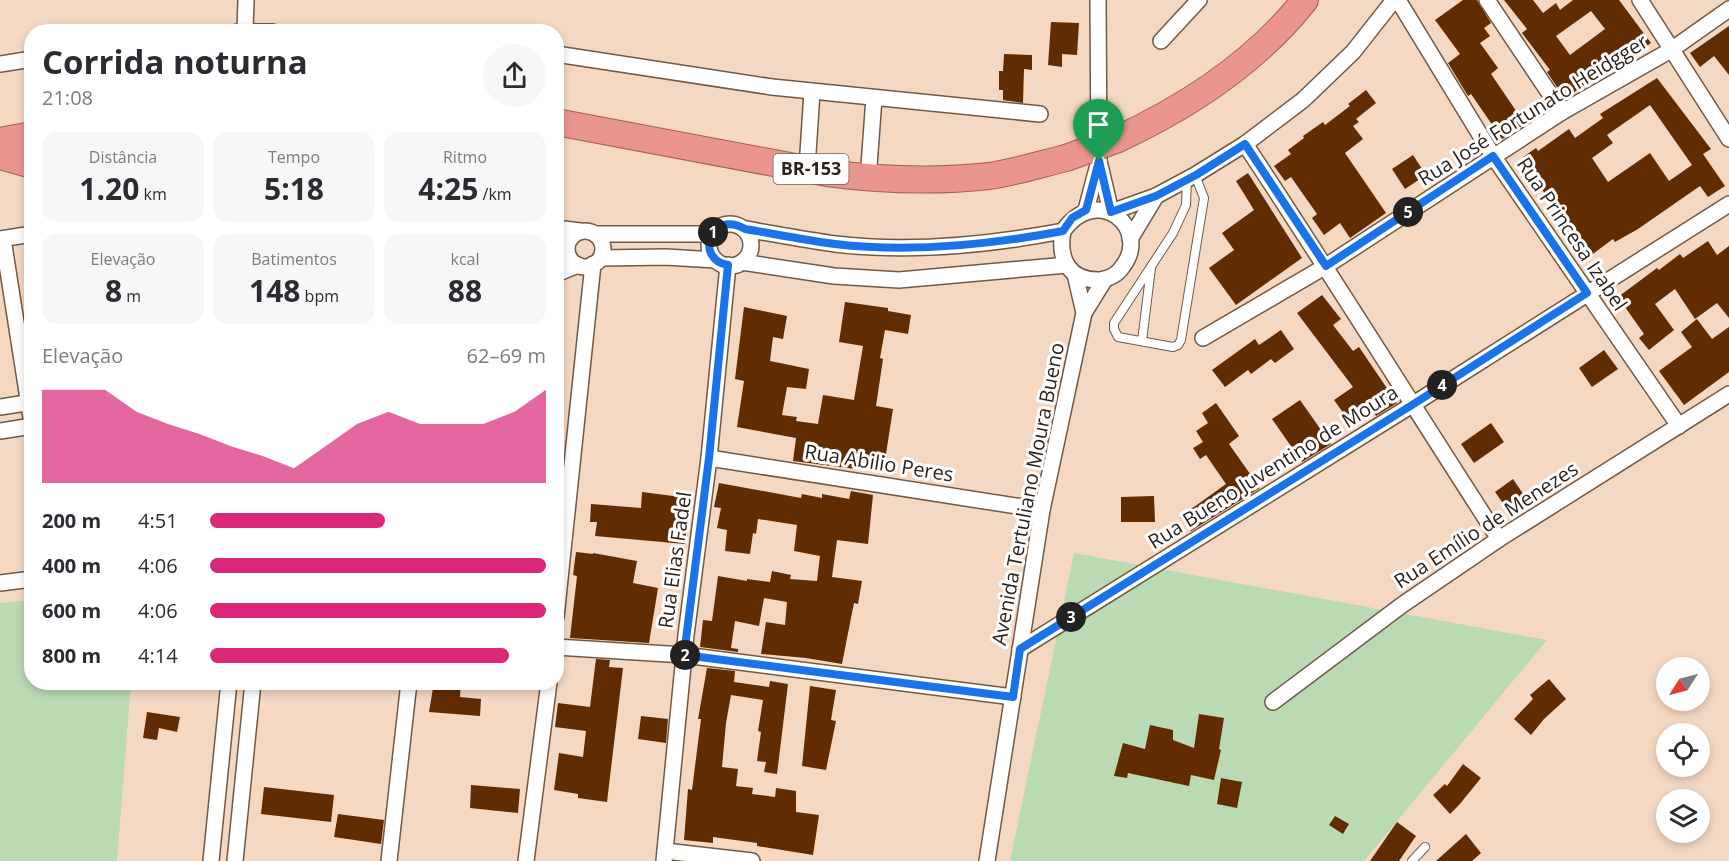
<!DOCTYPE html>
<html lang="pt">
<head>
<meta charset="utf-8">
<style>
	:root { --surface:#fff; --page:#f7f7f7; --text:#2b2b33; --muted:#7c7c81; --accent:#db2777 }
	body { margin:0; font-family:"Open Sans",sans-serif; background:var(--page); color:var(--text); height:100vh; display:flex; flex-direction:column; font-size:22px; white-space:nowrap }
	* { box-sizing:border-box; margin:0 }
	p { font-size:20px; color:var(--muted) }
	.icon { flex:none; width:33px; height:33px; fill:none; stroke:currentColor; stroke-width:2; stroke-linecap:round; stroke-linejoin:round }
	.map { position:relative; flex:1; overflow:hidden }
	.details { position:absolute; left:24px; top:24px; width:540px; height:666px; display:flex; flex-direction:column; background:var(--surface); border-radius:24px; box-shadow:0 3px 9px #0003 }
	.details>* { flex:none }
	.needle { width:39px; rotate:234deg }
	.fabs { position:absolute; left:1656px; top:657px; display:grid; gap:12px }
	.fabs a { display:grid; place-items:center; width:54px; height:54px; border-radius:50%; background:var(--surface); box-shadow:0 3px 9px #0003; font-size:30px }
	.pin { position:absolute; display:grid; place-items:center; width:51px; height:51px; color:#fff; margin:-62px -26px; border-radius:50% 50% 50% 0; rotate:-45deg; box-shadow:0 0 6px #0007 }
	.pin .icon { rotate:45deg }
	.km { position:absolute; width:30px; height:30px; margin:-15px; border-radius:50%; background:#222; color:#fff; font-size:16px; line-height:30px; text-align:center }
	.round { display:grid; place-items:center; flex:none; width:63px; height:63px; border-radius:32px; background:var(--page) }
	.overview { display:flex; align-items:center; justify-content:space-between; height:102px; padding:0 18px }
	h1 { font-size:33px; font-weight:700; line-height:45px }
	.metrics { display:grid; grid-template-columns:repeat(3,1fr); gap:9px; height:102px; padding:6px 18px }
	.metrics div { display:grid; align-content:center; border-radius:15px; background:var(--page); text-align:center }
	.metrics b { font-size:30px; font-weight:700 }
	.metrics small { font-size:16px; font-weight:400 }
	.metrics p { font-size:16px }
	.chart { height:168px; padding:12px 18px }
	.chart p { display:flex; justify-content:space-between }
	.chart svg { width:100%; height:108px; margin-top:6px; fill:var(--accent); opacity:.7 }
	ul { padding:0 18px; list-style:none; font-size:20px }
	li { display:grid; grid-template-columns:96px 72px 1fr; align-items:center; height:45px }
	li i { height:15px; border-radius:8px; background:var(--accent) }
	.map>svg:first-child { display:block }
	.green { fill:#badab3 }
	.building { fill:#622c03; fill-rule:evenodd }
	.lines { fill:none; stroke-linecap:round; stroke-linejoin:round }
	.service-casing { stroke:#725946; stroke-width:10 }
	.minor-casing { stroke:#725946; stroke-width:18 }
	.trunk-casing { stroke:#a45d54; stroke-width:28 }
	.service { stroke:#fff; stroke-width:8 }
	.minor { stroke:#fff; stroke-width:15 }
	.trunk { stroke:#ea968e; stroke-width:26 }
	.trunk-bridge-casing { stroke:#a45d54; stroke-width:28; stroke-linecap:butt }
	.trunk-bridge { stroke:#ea968e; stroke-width:26 }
	.route-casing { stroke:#fff; stroke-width:12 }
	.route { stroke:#1a73e8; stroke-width:8 }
	.labels { text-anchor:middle; stroke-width:6; stroke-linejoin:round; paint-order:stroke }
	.shield { fill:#fff; stroke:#6d655f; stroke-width:1.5 }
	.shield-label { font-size:18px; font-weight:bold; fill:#2e231b }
	.street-label { font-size:20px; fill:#2e231b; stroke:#fff }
</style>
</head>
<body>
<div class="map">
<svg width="1729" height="861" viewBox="0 0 1729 861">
	<rect width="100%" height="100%" fill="#f5d8c2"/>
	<g class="green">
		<path d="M1074,553L1547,640L1364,861H1010Z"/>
		<path d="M31,600L32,682L131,683L117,861H0V603Z"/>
	</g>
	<g class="building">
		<path d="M1463,0H1477L1491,23L1484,28L1490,36L1480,43L1498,68L1491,74L1525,124L1502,139L1471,94L1468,96L1448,63L1460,54L1435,20Z"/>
		<path d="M1504,0H1533L1543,13L1556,3L1560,10L1573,0H1619L1651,43L1628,60L1621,52L1604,63L1581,79L1584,85L1565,99L1547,72L1550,70L1522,33L1527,29ZM1591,11L1605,29L1570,55L1556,36Z"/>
		<path d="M1051,22L1079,23L1077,55L1062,54V67L1048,65Z"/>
		<path d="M1729,26V75L1714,56L1700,67L1690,53Z"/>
		<path d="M1004,54L1032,55V70L1024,69L1023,103L1003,100V90H999V71H1003Z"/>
		<path d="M1657,78L1711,149L1703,154L1725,186L1708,197L1700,186L1638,229L1615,242L1613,239L1590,256L1560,216L1539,185L1542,183L1523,157L1536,148L1538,151L1569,129L1575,138L1603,118L1600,114ZM1650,105L1692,165L1669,181L1650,153L1608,182L1592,158L1613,143L1607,135Z"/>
		<path d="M1366,90L1376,103L1356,119L1359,122L1353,126L1363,139L1345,153L1386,213L1350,238L1340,223L1324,235L1312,218L1317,214L1291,177L1285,181L1274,166L1291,154L1288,150L1304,138L1303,136L1323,122L1325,125L1350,106L1348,104Z"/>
		<path d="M1413,155L1426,175L1405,189L1392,169Z"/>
		<path d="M1248,173L1302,258L1236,305L1209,268L1234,250L1222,233L1254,210L1236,181Z"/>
		<path d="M1708,241L1717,255L1729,246V318L1717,303L1695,319L1675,289L1655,304L1674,330L1649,350L1639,338L1644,334L1618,297L1657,268L1659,270L1680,254L1683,258Z"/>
		<path d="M1322,295L1341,319L1333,325L1353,351L1359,347L1397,403L1376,416L1370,406L1349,421L1334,400L1353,387L1297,313Z"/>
		<path d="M845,302L888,308V311L911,315L908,334L885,330L880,358L883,359L876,406L893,409L884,467L857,462L856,469L793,461L796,438L737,427L744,381L735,379L744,307L787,316L783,339L773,337L770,361L809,369L806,389L787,387L782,415L797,417L796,421L818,424L823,395L854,400L863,346L839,342Z"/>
		<path d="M1697,319L1712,339L1729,327V372L1684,405L1659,371L1692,347L1681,332Z"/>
		<path d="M1281,330L1294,349L1275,363L1271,359L1251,374L1248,370L1225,387L1212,370L1255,339L1259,345Z"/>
		<path d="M1604,350L1618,369L1592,387L1579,368Z"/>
		<path d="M1300,400L1331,444L1302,462L1272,419Z"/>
		<path d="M1216,403L1239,436L1229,444L1260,488L1191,531L1180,517L1226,484L1206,455L1200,459L1193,448L1203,442L1196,431L1208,423L1202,413Z"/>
		<path d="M1491,423L1504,442L1474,463L1461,444Z"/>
		<path d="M1513,479L1528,501L1510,513L1495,492Z"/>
		<path d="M719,483L801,498L802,494L822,498V494L849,499L851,491L873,495L868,544L837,540L832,577L862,581L858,604L854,603L851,618L842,664L806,658L761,654L766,622L785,625L787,602L764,598L759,626L735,621L731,648L738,649V652L700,647L703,620L712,621L718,576L747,581V579L770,582L772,571L791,575L790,579L817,581L820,556L794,551L797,525L758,519L756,534L753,533L750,554L725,551L727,530L717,528L721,508L714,507Z"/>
		<path d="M642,492L689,498L685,544L595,536L597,522H590L591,504L641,508Z"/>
		<path d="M1154,496L1155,522H1121V497Z"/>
		<path d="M576,552L593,554V553L637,561L633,583L658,588L649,643L570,638L577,576L573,575Z"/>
		<path d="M596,659L610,660L609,667L623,668L607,802L578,798V794L554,790L559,753L583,757L586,731L555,727L558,703L590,707Z"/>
		<path d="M707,668L735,671L734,682L769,687L770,681L788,684L777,774L764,772L766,762L757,761L761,732L758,731L763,700L731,695L726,723L722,767L738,769L736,786L753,788L752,794L775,797L776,788L796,791V812L819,815L813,855L757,846V843L713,837V843L684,840L688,789L692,790L701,719H698Z"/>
		<path d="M1549,679L1566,699L1544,719L1531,735L1514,719L1533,699L1530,695Z"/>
		<path d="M434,682H461L460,697L481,699L480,716L429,712Z"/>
		<path d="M810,686L836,690L831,720L836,721L826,770L802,766Z"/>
		<path d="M147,712L180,717L177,732L159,728L157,740L143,738Z"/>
		<path d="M1199,714L1224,718L1219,749L1221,750L1214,780L1191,775L1189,786L1128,773L1127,778L1114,776L1123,743L1145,749L1150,725L1173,730V740L1194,748Z"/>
		<path d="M641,716L668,719L666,743L638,739Z"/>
		<path d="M1463,764L1481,778L1459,805L1450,814L1433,795L1445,784L1447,786Z"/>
		<path d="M1221,778L1242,782L1237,808L1217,804Z"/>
		<path d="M471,785L520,789L518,813L470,808Z"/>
		<path d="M264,787L334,795L331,822L261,814Z"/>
		<path d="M338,814L384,820L381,844L334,837Z"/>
		<path d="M1335,816L1349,824L1343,834L1329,825Z"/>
		<path d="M1397,822L1416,836L1399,861H1370Z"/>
		<path d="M1466,834L1481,853L1472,861H1436Z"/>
	</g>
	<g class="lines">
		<g class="service-casing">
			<g id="service">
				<path d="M1187,178L1186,205L1173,233L1114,323V329L1118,337L1173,347L1178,345L1181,340L1204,198L1195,175"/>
				<path d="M1142,341L1151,268"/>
				<path d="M1412,861L1425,847"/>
			</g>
		</g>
		<g class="minor-casing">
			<g id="minor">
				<path d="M1398,0L1493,156L1679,426"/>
				<path d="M1487,0L1562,112"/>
				<path d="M1640,0L1729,139"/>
				<path d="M245,31L246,0"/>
				<path d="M237,32H273"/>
				<path d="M1161,41L1199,0"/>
				<path d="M556,54L772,87L1040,114"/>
				<path d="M0,64L32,59"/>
				<path d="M1245,144C1332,275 1414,408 1499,539"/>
				<path d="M1099,161L1111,212L1156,196L1195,175L1245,144L1303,100L1353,52L1394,0"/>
				<path d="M807,168L812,92"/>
				<path d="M868,179L874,98"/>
				<path d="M1086,210L1099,161L1098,0"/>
				<circle cx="730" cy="245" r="21"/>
				<path d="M556,228L580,231"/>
				<path d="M745,229C775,234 805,240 835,244C910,253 989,245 1063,231C1098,182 1151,229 1123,266C1118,274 1109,279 1100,280C1068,281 1058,258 1063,231"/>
				<circle cx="585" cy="249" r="18"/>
				<path d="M596,234H712"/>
				<path d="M0,239L32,234"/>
				<path d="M3,239L32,424"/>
				<path d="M1130,239L1156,196"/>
				<path d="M601,258L666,257L715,260"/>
				<path d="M742,262L834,276L899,280L1067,265"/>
				<path d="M556,274L578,265"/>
				<path d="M1075,274L1084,313"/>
				<path d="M1203,338L1326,266L1562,112L1671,50L1729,9"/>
				<path d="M0,407L32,402"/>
				<path d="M0,431L32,426"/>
				<path d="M709,458L1042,510"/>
				<path d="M0,583L32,579"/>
				<path d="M556,617L593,264"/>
				<path d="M556,647L684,655L1013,697"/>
				<path d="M1020,649L1412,405L1729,204"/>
				<path d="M1273,702L1402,605L1499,539L1729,394"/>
				<path d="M665,851L752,861"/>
				<path d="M211,861L229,682"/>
				<path d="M235,861L253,682"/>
				<path d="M389,861L409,682"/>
				<path d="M526,861L549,682"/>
				<path d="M664,861L686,635L709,458L728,265"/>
				<path d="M987,861L1042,510L1084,313L1105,279"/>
			</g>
		</g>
		<g class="trunk-casing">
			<g id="trunk">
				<path d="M556,122L827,173C881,180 935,182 989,176C1015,172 1041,164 1066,158"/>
				<path d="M1118,139C1189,106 1256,62 1305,0"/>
				<path d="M0,141L32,135"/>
				<path d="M0,156L32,165"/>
			</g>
		</g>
		<use href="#service" class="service"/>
		<use href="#minor" class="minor"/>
		<use href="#trunk" class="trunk"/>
		<g class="trunk-bridge-casing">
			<path id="trunk-bridge" d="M1066,158L1118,139"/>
		</g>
		<use href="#trunk-bridge" class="trunk-bridge"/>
	</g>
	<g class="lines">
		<g class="route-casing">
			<path id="route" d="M1245,144L1326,266L1493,156L1587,293L1412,405L1020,649L1013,697L684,655L709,458L728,265C694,259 710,209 745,229C775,234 805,240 835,244C910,253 989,245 1063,231L1072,218L1086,210L1099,161L1111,212L1156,196L1196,175Z"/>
		</g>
		<use href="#route" class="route"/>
	</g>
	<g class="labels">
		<rect class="shield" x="773.5" y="154" width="75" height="30" rx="4.5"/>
		<g class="shield-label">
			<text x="811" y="175">BR-153</text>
		</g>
		<g class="street-label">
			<text transform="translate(1533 110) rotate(-32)" y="7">Rua José Fortunato Heidgger</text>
			<text transform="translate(1572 234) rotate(56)" y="7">Rua Princesa Izabel</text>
			<text transform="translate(879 463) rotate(9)" y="7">Rua Abilio Peres</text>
			<text transform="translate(1273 467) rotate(-32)" y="7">Rua Bueno Juventino de Moura</text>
			<text transform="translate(1028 494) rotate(-79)" y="7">Avenida Tertuliano Moura Bueno</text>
			<text transform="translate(1486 525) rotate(-33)" y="7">Rua Emílio de Menezes</text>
			<text transform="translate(675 560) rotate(-82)" y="7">Rua Elias Fadel</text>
		</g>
	</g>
</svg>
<div class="fabs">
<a><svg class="needle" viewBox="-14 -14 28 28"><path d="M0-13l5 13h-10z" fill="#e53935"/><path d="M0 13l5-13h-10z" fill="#7c7c81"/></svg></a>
<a><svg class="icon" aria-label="locate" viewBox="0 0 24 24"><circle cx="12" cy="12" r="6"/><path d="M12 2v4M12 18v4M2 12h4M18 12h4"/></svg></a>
<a><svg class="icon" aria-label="layers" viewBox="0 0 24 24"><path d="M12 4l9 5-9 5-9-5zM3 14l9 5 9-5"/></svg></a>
</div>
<div class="pin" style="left:1099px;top:161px;background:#1e9e55"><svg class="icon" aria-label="arrive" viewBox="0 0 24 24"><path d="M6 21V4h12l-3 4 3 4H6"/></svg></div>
<b class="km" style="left:713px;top:232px">1</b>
<b class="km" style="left:685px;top:655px">2</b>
<b class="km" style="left:1071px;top:617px">3</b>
<b class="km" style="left:1442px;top:385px">4</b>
<b class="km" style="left:1408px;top:212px">5</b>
<section class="details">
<div class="overview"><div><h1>Corrida noturna</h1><p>21:08</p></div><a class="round"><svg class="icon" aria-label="share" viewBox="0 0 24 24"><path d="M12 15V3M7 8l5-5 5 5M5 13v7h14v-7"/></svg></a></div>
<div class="metrics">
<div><p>Distância</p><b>1.20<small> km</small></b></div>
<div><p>Tempo</p><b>5:18</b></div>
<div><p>Ritmo</p><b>4:25<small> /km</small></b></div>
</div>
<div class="metrics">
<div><p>Elevação</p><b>8<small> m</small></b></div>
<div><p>Batimentos</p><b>148<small> bpm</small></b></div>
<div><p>kcal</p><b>88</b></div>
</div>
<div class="chart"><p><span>Elevação</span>62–69 m</p>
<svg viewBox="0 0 160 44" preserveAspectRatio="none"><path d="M0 44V6L10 6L20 6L30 15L40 20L50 24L60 29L70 33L80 38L90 29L100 20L110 15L120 20L130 20L140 20L150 15L160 6V44z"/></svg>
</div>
<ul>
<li><b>200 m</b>4:51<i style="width:52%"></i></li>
<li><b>400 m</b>4:06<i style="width:100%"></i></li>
<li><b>600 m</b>4:06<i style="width:100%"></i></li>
<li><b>800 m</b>4:14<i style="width:89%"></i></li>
</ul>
</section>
</div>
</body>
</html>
